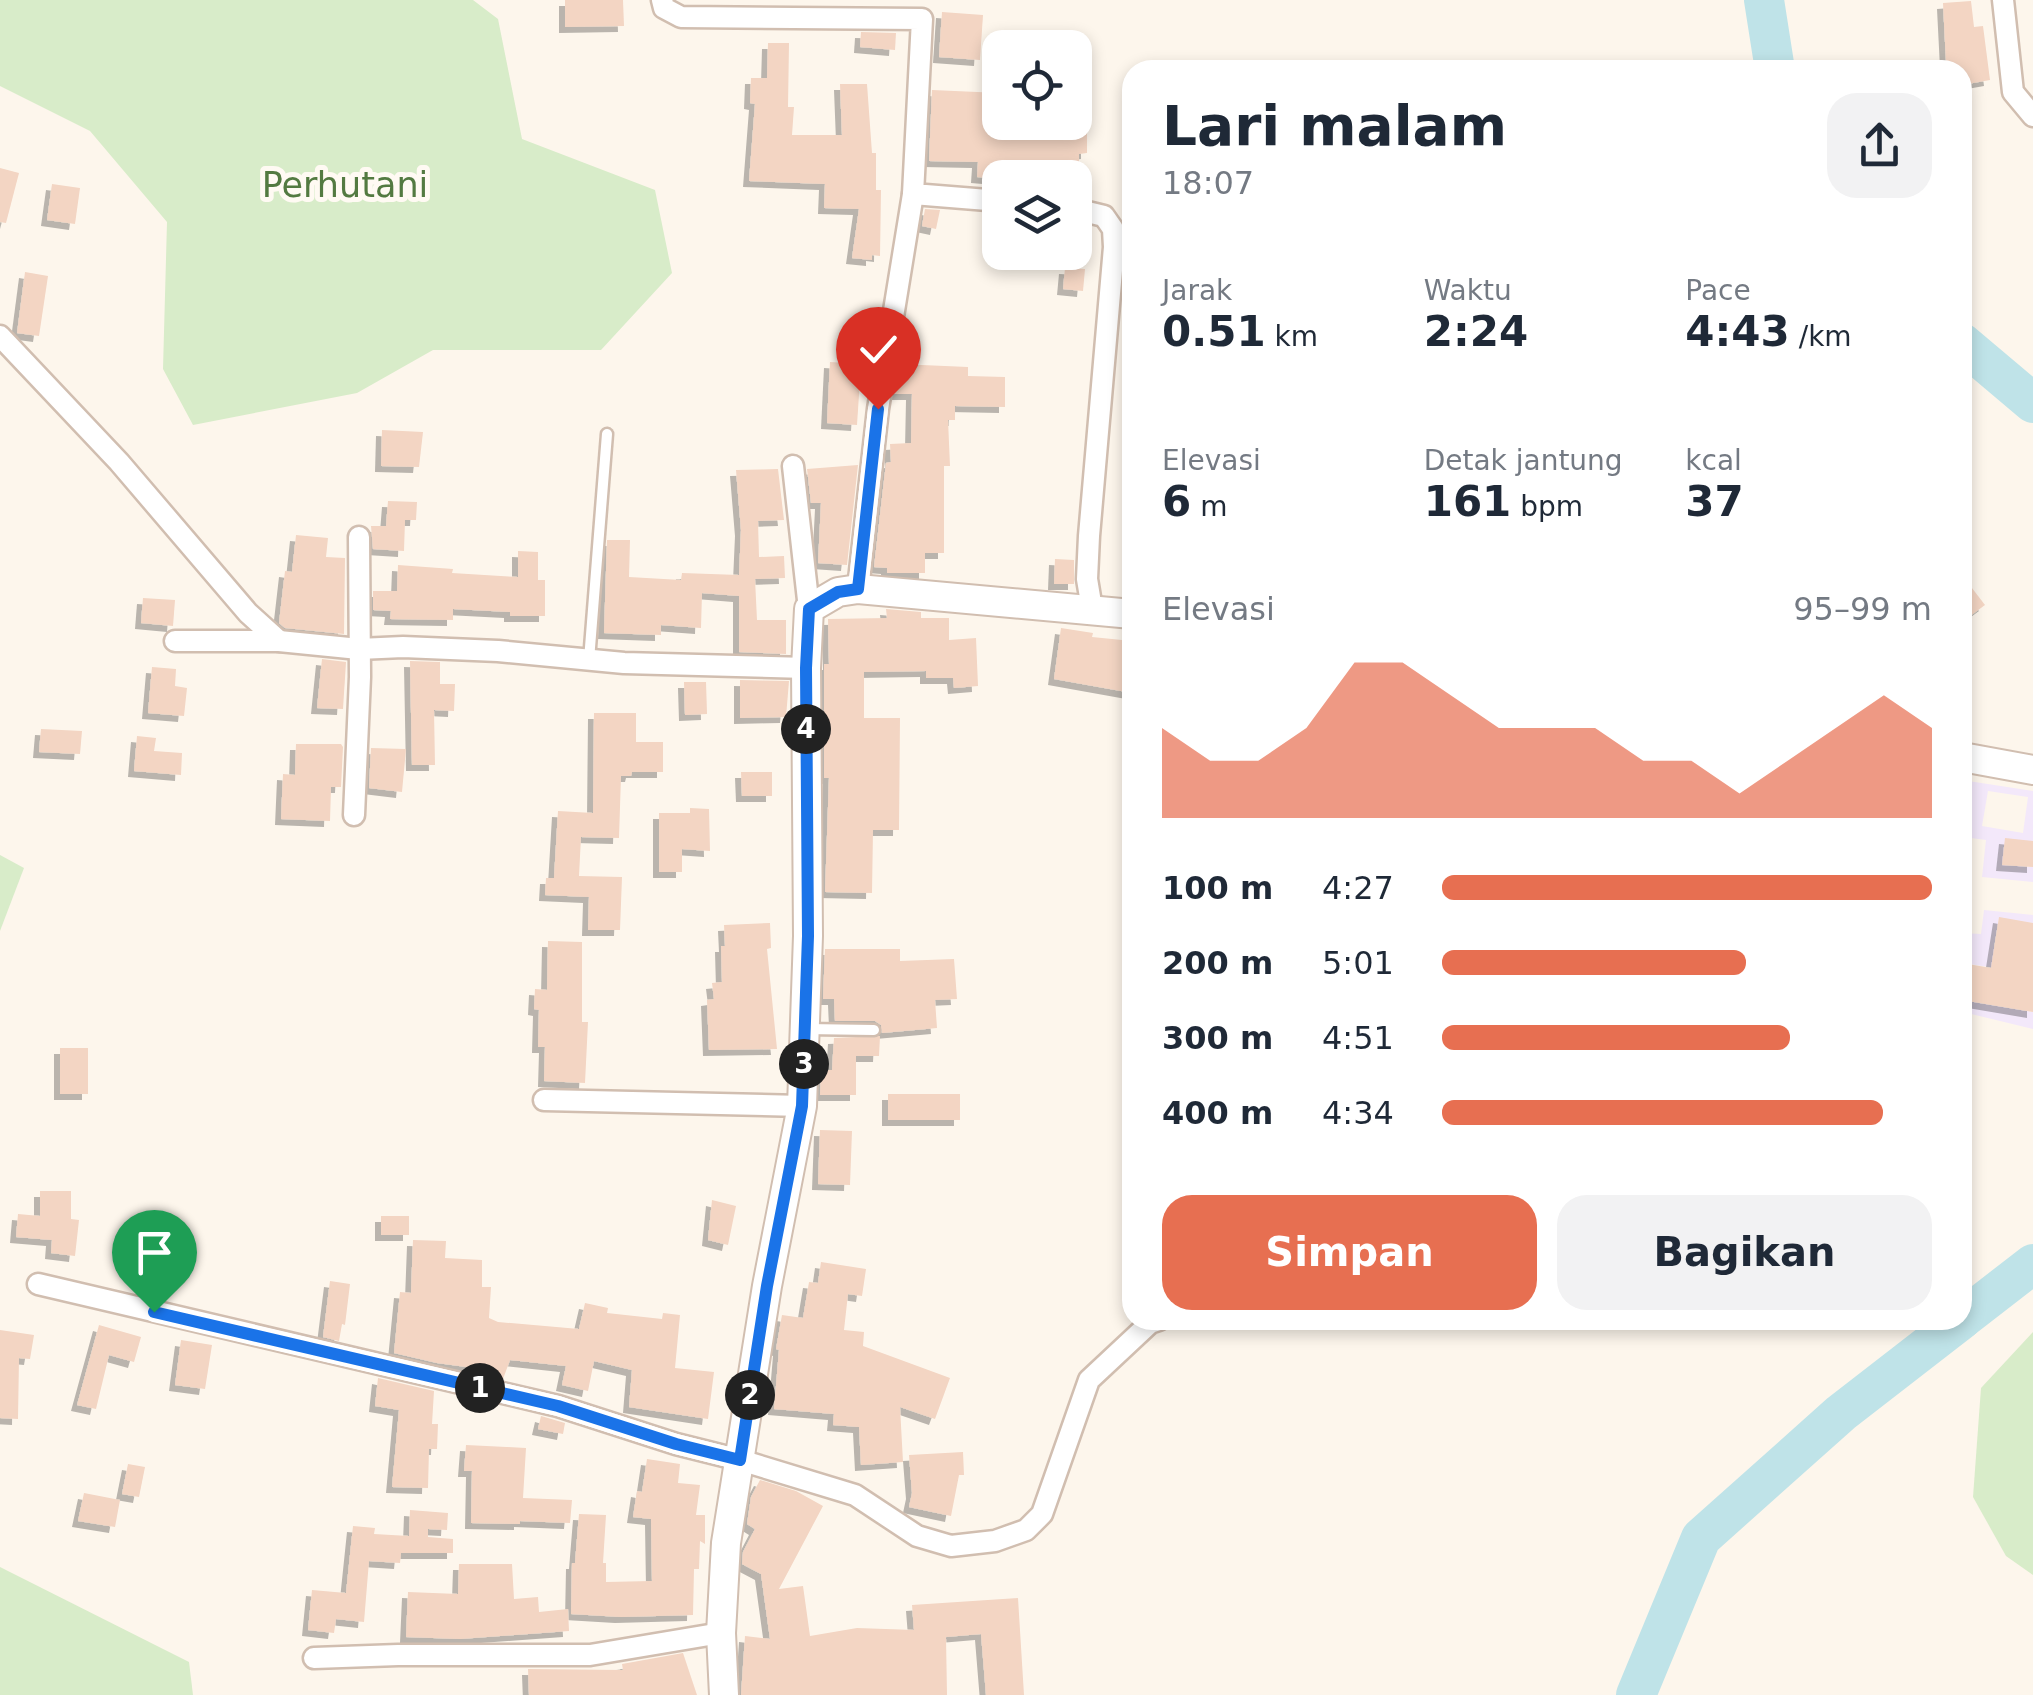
<!DOCTYPE html>
<html lang="id">
<head>
<meta charset="utf-8">
<style>
	:root { --surface:#fff; --page:#f2f2f3; --text:#1f2937; --muted:#747a83; --accent:#e76f51 }
	body { margin:0; font-family:"DejaVu Sans",sans-serif; background:var(--page); color:var(--text); height:100vh; display:flex; flex-direction:column; font-size:38px; white-space:nowrap }
	* { box-sizing:border-box; margin:0 }
	p { font-size:32px; color:var(--muted) }
	.icon { flex:none; width:55px; height:55px; fill:none; stroke:currentColor; stroke-width:2; stroke-linecap:round; stroke-linejoin:round }
	.map { position:relative; flex:1; overflow:hidden }
	.sheet { position:absolute; left:1122px; top:60px; width:850px; height:1270px; display:flex; flex-direction:column; background:var(--surface); border-radius:30px; box-shadow:0 5px 15px #0003 }
	.sheet>* { flex:none }
	.buttons { position:absolute; left:982px; top:30px; display:grid; gap:20px }
	.buttons a { display:grid; place-items:center; width:110px; height:110px; border-radius:20px; background:var(--surface); box-shadow:0 5px 15px #0003; font-size:50px }
	.pin { position:absolute; display:grid; place-items:center; width:85px; height:85px; color:#fff; margin:-102px -42px; border-radius:50% 50% 50% 0; rotate:-45deg; box-shadow:0 0 10px #0007 }
	.pin .icon { rotate:45deg }
	.km { position:absolute; width:50px; height:50px; margin:-25px; border-radius:50%; background:#222; color:#fff; font-size:28px; line-height:50px; text-align:center }
	.round { display:grid; place-items:center; flex:none; width:105px; height:105px; border-radius:30px; background:var(--page) }
	.headline { display:flex; align-items:center; justify-content:space-between; height:170px; padding:0 40px }
	h1 { font-size:55px; font-weight:600; line-height:75px }
	.stats { display:grid; grid-template-columns:repeat(3,1fr); gap:15px; height:170px; padding:10px 40px }
	.stats div { display:grid; align-content:center }
	.stats b { font-size:42px; font-weight:600 }
	.stats small { font-size:28px; font-weight:400 }
	.stats p { font-size:28px }
	.chart { height:280px; padding:20px 40px }
	.chart p { display:flex; justify-content:space-between }
	.chart svg { width:100%; height:180px; margin-top:10px; fill:var(--accent); opacity:.7 }
	.button { display:flex; gap:20px; margin-top:auto; padding:20px 40px }
	.button a { flex:1; height:115px; border-radius:30px; background:var(--accent); color:#fff; font-size:40px; font-weight:600; line-height:115px; text-align:center }
	.button a+a { background:var(--page); color:var(--text) }
	ul { padding:0 40px; list-style:none; font-size:32px }
	li { display:grid; grid-template-columns:160px 120px 1fr; align-items:center; height:75px }
	li i { height:25px; border-radius:12px; background:var(--accent) }
	.map>svg:first-child { display:block }
	.education { fill:#f3e8fa; fill-rule:evenodd }
	.green { fill:#d8ecc9 }
	.lines { fill:none; stroke-linecap:round; stroke-linejoin:round }
	.river { stroke:#bfe3e8; stroke-width:40 }
	.building { fill:#f3d5c3; filter:url(#shadow) }
	.service-casing { stroke:#d1beb0; stroke-width:15 }
	.minor-casing { stroke:#d1beb0; stroke-width:25 }
	.tertiary-casing { stroke:#d1beb0; stroke-width:32 }
	.service { stroke:#fff; stroke-width:10 }
	.minor { stroke:#fff; stroke-width:20 }
	.tertiary { stroke:#fff; stroke-width:28 }
	.route-casing { stroke:#fff; stroke-width:20 }
	.route { stroke:#1a73e8; stroke-width:12 }
	.labels { text-anchor:middle; stroke-width:10; stroke-linejoin:round; paint-order:stroke }
	.park-label { font-size:35px; fill:#537a41; stroke:#fffaf3 }
</style>
</head>
<body>
<div class="map">
<svg width="2033" height="1695" viewBox="0 0 2033 1695">
	<defs>
		<filter id="shadow"><feDropShadow dx="-6" dy="6" stdDeviation="0" flood-color="#0004"/></filter>
	</defs>
	<rect width="100%" height="100%" fill="#fdf6ec"/>
	<g class="education">
		<path d="M1962,780L2033,791V841L2003,865L2033,867V882L1982,877L1986,840L1963,837V818L1969,793L1963,791ZM1988,791L2028,797L2023,833L1982,826Z"/>
		<path d="M1984,910L2033,915V923L1999,918L1994,946L2033,974L1963,963L1962,933L1981,934Z"/>
		<path d="M1962,1000L2033,1012V1029L1963,1012Z"/>
	</g>
	<g class="green">
		<path d="M0,0H473L498,19L522,139L655,190L672,273L601,350H433L357,393L193,425L163,369L167,222L90,131L0,86Z"/>
		<path d="M0,855L24,868L0,931Z"/>
		<path d="M2033,1332V1575L2006,1556L1973,1497L1981,1388Z"/>
		<path d="M0,1567L189,1662L193,1695H0Z"/>
	</g>
	<g class="lines">
		<g class="river">
			<path d="M1764,0L1775,70"/>
			<path d="M1962,343L2033,403"/>
			<path d="M1962,1319L2033,1264"/>
			<path d="M1636,1695L1701,1538L1841,1413L1961,1320"/>
		</g>
	</g>
	<g class="building">
		<path d="M565,0H623L624,26L565,27Z"/>
		<path d="M1971,1L1974,27L1983,26L1990,80L1962,85V70H1951L1949,62H1946L1943,3Z"/>
		<path d="M942,12L983,15L980,60L939,57Z"/>
		<path d="M861,32L896,33L895,50L860,47Z"/>
		<path d="M768,43H789L788,107H794L792,135H842L840,84H867L872,153H876V190H881L880,256L872,255V260L852,258L859,209L824,208L825,184L749,181L755,104L750,103L751,78H767Z"/>
		<path d="M932,90L1000,93L1002,138H1057V133H1087V153L1079,154V174L1034,178V173L1000,172V179L977,177L978,162L929,161Z"/>
		<path d="M0,168L19,173L6,223L0,222Z"/>
		<path d="M52,184L80,188L75,224L47,220Z"/>
		<path d="M925,209L940,210L936,229L922,226Z"/>
		<path d="M1065,268L1085,269L1083,291L1063,289Z"/>
		<path d="M25,272L48,276L39,336L17,333Z"/>
		<path d="M830,362L861,364L857,425L827,423Z"/>
		<path d="M899,364L968,367V376L1005,377V407L955,406V420H948L950,466H944V553H925V573H887V568L874,567L886,463L891,462L890,444L911,443L912,394H894Z"/>
		<path d="M382,430L423,432L419,467L381,466Z"/>
		<path d="M858,465L847,565L818,563L821,503H811L807,469Z"/>
		<path d="M778,469L784,520L758,521L759,557L784,556L785,578L755,579L757,620H786V654L739,652V596L702,593L701,628L661,625V635L604,633L607,540H630L629,577L681,580L682,573L739,575L741,530L736,470Z"/>
		<path d="M388,501L417,502L416,520H405L404,551L373,549L371,526H386Z"/>
		<path d="M296,535L328,538L326,557L345,558L344,634L285,628L279,623L285,571L292,572Z"/>
		<path d="M518,551L538,552V580H545V616H510V612L453,609V620L390,619L391,611L373,610V591H397L398,565L453,569L452,573L518,577Z"/>
		<path d="M1055,559L1074,560V584H1054Z"/>
		<path d="M1962,575L1985,605L1962,622Z"/>
		<path d="M143,598L175,600L173,626L141,623Z"/>
		<path d="M886,609L921,612V618H949V640L976,638L978,686L954,688L953,678H926V671L864,672V718H900L899,830H873L872,893L825,892L829,778H824V664H829L828,619L887,618Z"/>
		<path d="M1061,628L1093,633L1092,637L1132,641V693L1054,679Z"/>
		<path d="M322,659L346,662L343,709L317,708Z"/>
		<path d="M410,661L440,662V684H455L454,711L434,710L435,765H412Z"/>
		<path d="M152,667L176,669L175,686L187,688L184,716L148,713Z"/>
		<path d="M740,680L789,681L786,717L740,718Z"/>
		<path d="M684,682H706L707,714L685,715Z"/>
		<path d="M594,713H636V742H663V772H632L631,776H621L619,838L581,837L579,876L622,877L620,930H588L589,897L545,895L546,878H554L558,811L593,813Z"/>
		<path d="M41,729L82,731L80,754L39,752Z"/>
		<path d="M137,736L156,738L154,751L182,753L181,775L134,771Z"/>
		<path d="M296,744H341L343,747L341,787H331L330,821L281,819L283,774L295,775Z"/>
		<path d="M371,748L406,749L402,792L369,788Z"/>
		<path d="M741,772H772V796H742Z"/>
		<path d="M690,808L709,809L710,851L682,849V872H659V813H690Z"/>
		<path d="M2005,838L2033,841V867L2002,865Z"/>
		<path d="M1999,917L2033,923V1012L1962,1000V963L1991,968Z"/>
		<path d="M770,923L771,948L767,949L777,1049L709,1050L707,1000L714,999L712,983L722,982L721,946H725L724,925Z"/>
		<path d="M548,941L582,942V1022H588L585,1083L544,1081L545,1047H538L539,1010L534,1009L535,989L547,990Z"/>
		<path d="M825,949H900V961L954,959L957,999L935,1000L937,1028L882,1033L881,1025L875,1021H835L834,999H823Z"/>
		<path d="M880,1036L879,1056H856V1095H820L821,1070H832L834,1038Z"/>
		<rect x="60" y="1048" width="28" height="46"/>
		<rect x="888" y="1094" width="72" height="26"/>
		<path d="M820,1130L852,1131L850,1185L818,1184Z"/>
		<path d="M40,1191H71V1219L79,1220L75,1256L51,1253L52,1240L16,1237L18,1214L40,1216Z"/>
		<path d="M712,1200L736,1206L728,1245L708,1240Z"/>
		<rect x="381" y="1216" width="28" height="19"/>
		<path d="M413,1240L446,1241L445,1258L482,1260V1287H491L489,1318L498,1322L579,1329L585,1303L608,1308L607,1313L662,1319L663,1313L680,1315L675,1368L714,1372L708,1419L629,1407L632,1370L594,1361L588,1391L562,1385L566,1366L510,1360L503,1379L480,1374L481,1369L437,1363L394,1353L400,1292L411,1293Z"/>
		<path d="M821,1262L866,1269L862,1296L848,1294L844,1330L864,1332L863,1346L950,1378L935,1419L900,1407L903,1462L861,1465L859,1427L833,1425L834,1414L774,1409L779,1350L776,1349L782,1315L803,1318L809,1282L818,1283Z"/>
		<path d="M330,1281L350,1284L345,1325L342,1324L339,1341L323,1337Z"/>
		<path d="M99,1325L141,1337L134,1362L109,1355L96,1409L77,1405Z"/>
		<path d="M0,1330L34,1335L30,1359L19,1358L18,1419L0,1418Z"/>
		<path d="M181,1340L212,1345L205,1389L175,1385Z"/>
		<path d="M378,1378L434,1391L432,1424H438L437,1449H429L428,1488L392,1487L399,1410L375,1406Z"/>
		<path d="M541,1416L565,1423L563,1434L538,1429Z"/>
		<path d="M466,1445L526,1448L523,1498L572,1500L570,1523L520,1521V1524L471,1523L472,1471H464Z"/>
		<path d="M963,1452L964,1475H959L951,1516L909,1507L912,1493L909,1455Z"/>
		<path d="M647,1459L680,1464L678,1483L700,1485L696,1515H705V1544L700,1541L699,1569H694L693,1615L621,1617L571,1614L572,1563H575L579,1514L606,1515L603,1563H606V1582L652,1581L651,1519L633,1517L637,1491L642,1492Z"/>
		<path d="M128,1464L145,1467L139,1497L122,1494Z"/>
		<path d="M760,1480L796,1491L823,1506L779,1589L803,1586L810,1636L857,1628L914,1630L912,1605L1018,1598L1024,1695H986L981,1634L946,1637L947,1695H741L745,1636L770,1639L761,1574L742,1564L743,1552L755,1529L747,1524L751,1497Z"/>
		<path d="M84,1493L120,1500L115,1527L78,1521Z"/>
		<path d="M410,1510L448,1513L447,1530L428,1529V1537L453,1539V1553H401L400,1563L369,1561L364,1622L336,1619L334,1633L308,1630L312,1590L346,1593L353,1526L375,1528L374,1534L409,1536Z"/>
		<path d="M459,1564H512L514,1599L538,1597L539,1612L568,1609L569,1631L460,1639L406,1637L408,1592L458,1594Z"/>
		<path d="M683,1653L697,1695H529L528,1669L623,1670L622,1664Z"/>
	</g>
	<g class="lines">
		<g class="service-casing">
			<g id="service">
				<path d="M589,660L607,434"/>
				<path d="M806,1029L874,1030"/>
			</g>
		</g>
		<g class="minor-casing">
			<g id="minor">
				<path d="M662,0L664,8L681,17L922,19L913,194L1000,201"/>
				<path d="M2003,0L2013,92L2033,116"/>
				<path d="M1075,209L1104,216L1113,229L1114,247L1089,536L1087,579L1092,609"/>
				<path d="M0,336L119,462L248,613L279,641"/>
				<path d="M793,466L809,609"/>
				<path d="M858,589L878,409L913,194"/>
				<path d="M175,641H279L359,649L403,647L498,651L624,663L806,668"/>
				<path d="M354,815L360,677L359,537"/>
				<path d="M544,1100L802,1106"/>
				<path d="M38,1284L558,1406L676,1444L740,1460L855,1495L917,1536L951,1546L995,1541L1026,1530L1042,1514L1089,1380L1150,1323L1159,1320"/>
				<path d="M314,1658L398,1655H590L721,1633"/>
			</g>
		</g>
		<g class="tertiary-casing">
			<g id="tertiary">
				<path d="M1962,757L2033,770"/>
				<path d="M724,1695L721,1633L726,1543L767,1286L802,1106L808,936L806,668L809,609L838,592L858,589L1132,614"/>
			</g>
		</g>
		<use href="#service" class="service"/>
		<use href="#minor" class="minor"/>
		<use href="#tertiary" class="tertiary"/>
	</g>
	<g class="lines">
		<g class="route-casing">
			<path id="route" d="M154,1312L558,1406L676,1444L740,1460L767,1286L802,1106L808,936L806,668L809,609L838,592L858,589L878,409"/>
		</g>
		<use href="#route" class="route"/>
	</g>
	<g class="labels">
		<g class="park-label">
			<text x="345" y="197">Perhutani</text>
		</g>
	</g>
</svg>
<div class="buttons">
<a><svg class="icon" aria-label="locate" viewBox="0 0 24 24"><circle cx="12" cy="12" r="6"/><path d="M12 2v4M12 18v4M2 12h4M18 12h4"/></svg></a>
<a><svg class="icon" aria-label="layers" viewBox="0 0 24 24"><path d="M12 4l9 5-9 5-9-5zM3 14l9 5 9-5"/></svg></a>
</div>
<div class="pin" style="left:154px;top:1312px;background:#1e9e55"><svg class="icon" aria-label="arrive" viewBox="0 0 24 24"><path d="M6 21V4h12l-3 4 3 4H6"/></svg></div>
<div class="pin" style="left:878px;top:409px;background:#d93025"><svg class="icon" aria-label="check" viewBox="0 0 24 24"><path d="M5 12l5 5 9-10"/></svg></div>
<b class="km" style="left:480px;top:1388px">1</b>
<b class="km" style="left:750px;top:1395px">2</b>
<b class="km" style="left:804px;top:1064px">3</b>
<b class="km" style="left:806px;top:729px">4</b>
<section class="sheet">
<div class="headline"><div><h1>Lari malam</h1><p>18:07</p></div><a class="round"><svg class="icon" aria-label="share" viewBox="0 0 24 24"><path d="M12 15V3M7 8l5-5 5 5M5 13v7h14v-7"/></svg></a></div>
<div class="stats">
<div><p>Jarak</p><b>0.51<small> km</small></b></div>
<div><p>Waktu</p><b>2:24</b></div>
<div><p>Pace</p><b>4:43<small> /km</small></b></div>
</div>
<div class="stats">
<div><p>Elevasi</p><b>6<small> m</small></b></div>
<div><p>Detak jantung</p><b>161<small> bpm</small></b></div>
<div><p>kcal</p><b>37</b></div>
</div>
<div class="chart"><p><span>Elevasi</span>95–99 m</p>
<svg viewBox="0 0 160 44" preserveAspectRatio="none"><path d="M0 44V22L10 30L20 30L30 22L40 6L50 6L60 14L70 22L80 22L90 22L100 30L110 30L120 38L130 30L140 22L150 14L160 22V44z"/></svg>
</div>
<ul>
<li><b>100 m</b>4:27<i style="width:100%"></i></li>
<li><b>200 m</b>5:01<i style="width:62%"></i></li>
<li><b>300 m</b>4:51<i style="width:71%"></i></li>
<li><b>400 m</b>4:34<i style="width:90%"></i></li>
</ul>
<div class="button"><a>Simpan</a><a>Bagikan</a></div>
</section>
</div>
</body>
</html>
